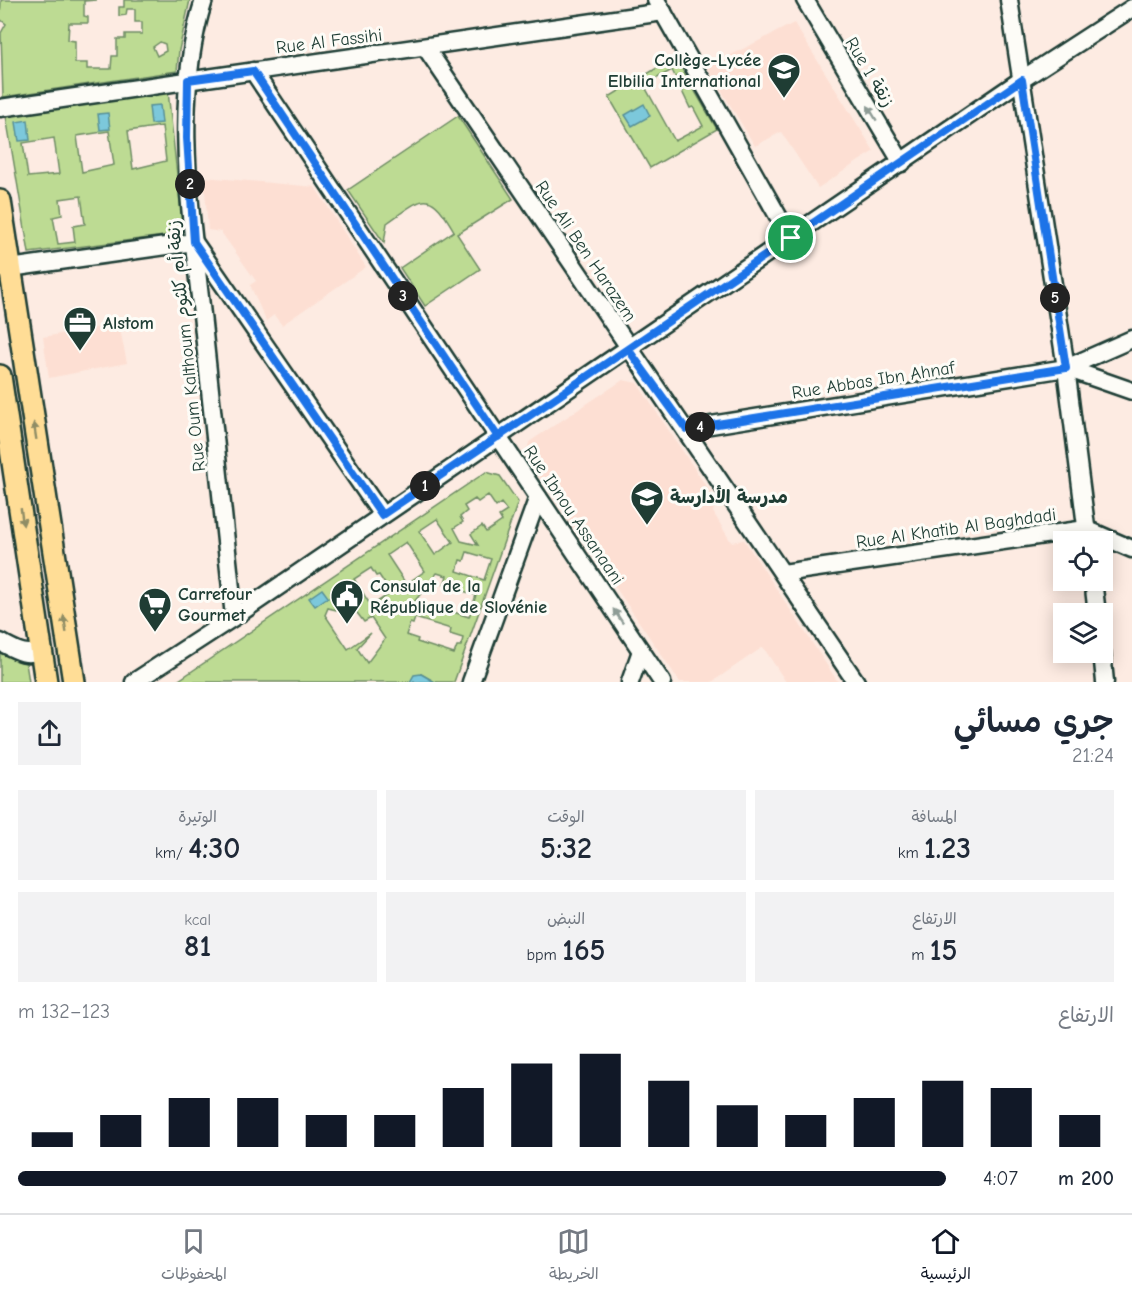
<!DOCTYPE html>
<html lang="ar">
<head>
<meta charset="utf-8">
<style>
	:root { --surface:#fff; --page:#f2f2f3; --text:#1f2937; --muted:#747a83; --line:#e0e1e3; --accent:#111827 }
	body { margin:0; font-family:"Comic Neue","Playpen Sans Arabic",sans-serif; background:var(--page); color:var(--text); direction:rtl; height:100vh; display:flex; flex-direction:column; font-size:22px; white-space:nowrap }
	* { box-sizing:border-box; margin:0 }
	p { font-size:20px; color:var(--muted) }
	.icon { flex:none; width:33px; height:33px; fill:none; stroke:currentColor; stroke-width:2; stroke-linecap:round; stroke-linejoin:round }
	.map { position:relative; height:682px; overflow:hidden; direction:ltr }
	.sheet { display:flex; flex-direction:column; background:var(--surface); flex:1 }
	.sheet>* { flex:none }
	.fabs { position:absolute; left:1053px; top:531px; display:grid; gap:12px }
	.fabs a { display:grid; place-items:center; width:60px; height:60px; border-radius:0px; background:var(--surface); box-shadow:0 3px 15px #0003; font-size:30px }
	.pin { position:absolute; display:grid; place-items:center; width:51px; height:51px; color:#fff; margin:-26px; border:3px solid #fff; border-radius:50%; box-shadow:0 2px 6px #0007 }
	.km { position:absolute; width:30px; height:30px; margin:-15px; border-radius:50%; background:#222; color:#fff; font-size:16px; line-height:30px; text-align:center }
	.round { display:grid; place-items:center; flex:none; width:63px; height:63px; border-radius:0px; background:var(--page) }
	.head { display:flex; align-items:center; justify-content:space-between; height:102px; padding:0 18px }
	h1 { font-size:33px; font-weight:600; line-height:45px }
	.stats { display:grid; grid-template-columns:repeat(3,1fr); gap:9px; height:102px; padding:6px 18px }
	.stats div { display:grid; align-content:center; border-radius:0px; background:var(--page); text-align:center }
	.stats b { font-size:30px; font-weight:600 }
	.stats small { font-size:16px; font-weight:400 }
	.stats p { font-size:16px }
	.chart { height:168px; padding:12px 18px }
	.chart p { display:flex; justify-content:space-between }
	.chart svg { width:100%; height:108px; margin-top:6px; stroke:var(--accent); stroke-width:6 }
	ul { padding:0 18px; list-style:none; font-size:20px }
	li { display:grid; grid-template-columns:96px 72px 1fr; align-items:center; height:45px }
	li i { height:15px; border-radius:8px; background:var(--accent) }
	.dock { display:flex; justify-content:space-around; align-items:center; height:84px; border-top:2px solid var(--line); background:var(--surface); font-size:16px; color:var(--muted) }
	.dock a { display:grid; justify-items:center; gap:3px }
	.dock .active { color:var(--accent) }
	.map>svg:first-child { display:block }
	.built { fill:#fddfd3 }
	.green { fill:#bddb93; stroke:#6e8c64; stroke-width:1.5; fill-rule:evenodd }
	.water { fill:#7cc8db; stroke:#579098; stroke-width:1.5 }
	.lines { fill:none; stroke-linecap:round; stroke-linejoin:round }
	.minor-casing { stroke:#1f3d34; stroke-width:21 }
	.major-casing { stroke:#1f3d34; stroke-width:26 }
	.minor { stroke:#fdfcf7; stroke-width:16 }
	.major { stroke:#ffdd96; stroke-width:21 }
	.oneway { fill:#8e9c96 }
	.oneway2 { fill:#8f8d65 }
	.route-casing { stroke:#fff; stroke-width:12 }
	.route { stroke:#1a73e8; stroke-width:8 }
	.labels { text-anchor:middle; stroke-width:6; stroke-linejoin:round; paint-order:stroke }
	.street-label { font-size:18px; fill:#1f3d34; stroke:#fdfcf7 }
	.poi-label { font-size:18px; font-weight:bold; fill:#1f3d34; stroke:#fdfcf7; text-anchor:start }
</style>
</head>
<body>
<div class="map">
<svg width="1132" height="682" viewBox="0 0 1132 682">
	<rect width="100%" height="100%" fill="#fdebe2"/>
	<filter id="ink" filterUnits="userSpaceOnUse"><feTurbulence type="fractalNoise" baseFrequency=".0167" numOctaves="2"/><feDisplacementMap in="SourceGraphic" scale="12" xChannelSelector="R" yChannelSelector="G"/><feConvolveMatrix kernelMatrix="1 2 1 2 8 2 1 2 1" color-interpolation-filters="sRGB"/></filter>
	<g filter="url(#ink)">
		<g class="built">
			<path d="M794,23L874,151L818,188L781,132L755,146L707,67Z"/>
			<path d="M204,177L315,187L366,267L282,325L274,315L266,321L250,285L256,281L221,232L208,230Z"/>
			<path d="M119,324L127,363L49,378L43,337Z"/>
			<path d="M623,380L637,383L716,501L713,512L731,542L744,540L838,682H786L763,647L712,682H680L526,456L529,442Z"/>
		</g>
		<g class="green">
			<path d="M1,0H97L84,1V16L88,17V23H69L68,40L75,41V63H87V69H111L112,56H117V39H125V34H142V22H135V9H127L126,15L119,16V7H124V0H190L179,50L177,71L3,97L1,33L6,24L0,19ZM160,42L165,44L166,51L157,56L153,47Z"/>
			<path d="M675,57L717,129L650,168L609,97ZM672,70L690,108L693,107L703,126L675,141L644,85Z"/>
			<path d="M168,91L183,231L180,234L29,253L6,116ZM162,126L166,161L133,169L128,131ZM109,131L114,165L82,172L77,136ZM54,138L59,174L28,177L23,143ZM81,196L85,224L73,226L75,242L58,244L53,217L62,215L60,199Z"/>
			<path d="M458,116L513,199L457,234L480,269L425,306L400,268L454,231C429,187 424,197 387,223L384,243L348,190Z"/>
			<path d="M486,472L500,476L518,502L454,682H435L421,674L410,682H176ZM488,495L496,507L501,503L507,511L499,516L502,521L486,532L482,526L471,534L478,545L461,541L454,528L463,522L460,517L467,511L464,506L475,499L478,502ZM437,519L453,542L435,555L419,531ZM406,542L425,571L406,584L387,555ZM467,552L491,559L484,580L457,571L460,560L464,561ZM371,568L376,576L379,575L391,593L371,606L354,579ZM437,573L447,576L444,585L476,595L469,617L434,606L431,613L411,606ZM348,601L364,622L371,618L385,639L367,663L357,648L371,633L348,649L325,615L328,608L336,610ZM415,618L451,629L450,634L463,638L461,646H457L454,654L417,642L418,639L406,635L410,623L413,624Z"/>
			<path d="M0,649L26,663L29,682H0Z"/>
		</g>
		<g class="water">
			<path d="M644,104L650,116L632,126L625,115Z"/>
			<path d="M160,105L162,123L151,124L149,106Z"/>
			<path d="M108,113L110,129L100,130L98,114Z"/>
			<path d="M28,120L30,140L19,141L16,122Z"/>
			<path d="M322,589L328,597L315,606L309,598Z"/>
			<path d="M421,674L435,682H410L414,675Z"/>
		</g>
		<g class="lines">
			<g class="minor-casing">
				<g id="minor">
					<path d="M204,0C171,101 192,220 203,324C213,422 224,519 234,617"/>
					<path d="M656,0L791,239"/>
					<path d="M805,0L902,163"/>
					<path d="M1009,0L1066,368L1088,542"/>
					<path d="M426,48L856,682"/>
					<path d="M253,71L662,682"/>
					<path d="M0,108L663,12"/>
					<path d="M10,268L194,242L382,515"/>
					<path d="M1066,368L1132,391"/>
					<path d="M686,429L1066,368L1132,339"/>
					<path d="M783,573L1086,529L1132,549"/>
					<path d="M1093,580L1097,614"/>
					<path d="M0,642C14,649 26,658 41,650"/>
					<path d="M1102,652L1105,682"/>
					<path d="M134,682L234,617L1021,80L1132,8"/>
					<path d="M471,682L538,497"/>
					<path d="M630,682L641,651"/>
				</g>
			</g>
			<g class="major-casing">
				<g id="major">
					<path d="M0,201L74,682"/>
					<path d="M0,376L46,682"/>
				</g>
			</g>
			<use href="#minor" class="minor"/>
			<use href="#major" class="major"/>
		</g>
		<defs><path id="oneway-solid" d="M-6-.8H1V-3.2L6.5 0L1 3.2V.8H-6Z" transform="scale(1.5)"/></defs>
		<g class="oneway">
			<use href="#oneway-solid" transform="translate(872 113) rotate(-121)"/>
			<use href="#oneway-solid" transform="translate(618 616) rotate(-124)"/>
		</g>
		<g class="oneway2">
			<use href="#oneway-solid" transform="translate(35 431) rotate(-99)"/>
			<use href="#oneway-solid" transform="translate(22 517) rotate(82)"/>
			<use href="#oneway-solid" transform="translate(65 624) rotate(-99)"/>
		</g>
	</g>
	<g class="lines" filter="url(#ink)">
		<g class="route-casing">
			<path id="route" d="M791,238C655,331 518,423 382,515L194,242L187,138L188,80L253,71L498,437L628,349L686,429L1066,368L1022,80L791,238"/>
		</g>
		<use href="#route" class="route"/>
	</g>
	<defs>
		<g id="school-pin" transform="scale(1.725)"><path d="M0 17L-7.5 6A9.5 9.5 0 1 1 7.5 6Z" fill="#1f3d34" stroke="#fdfcf7"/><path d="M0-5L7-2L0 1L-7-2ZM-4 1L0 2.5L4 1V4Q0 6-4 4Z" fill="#fff"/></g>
		<g id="office-pin" transform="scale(1.725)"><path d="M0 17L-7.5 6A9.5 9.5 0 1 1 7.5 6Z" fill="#1f3d34" stroke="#fdfcf7"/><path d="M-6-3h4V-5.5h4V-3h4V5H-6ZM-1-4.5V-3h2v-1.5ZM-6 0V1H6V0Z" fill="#fff"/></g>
		<g id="civic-pin" transform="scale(1.725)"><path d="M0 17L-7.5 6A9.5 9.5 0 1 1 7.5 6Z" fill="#1f3d34" stroke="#fdfcf7"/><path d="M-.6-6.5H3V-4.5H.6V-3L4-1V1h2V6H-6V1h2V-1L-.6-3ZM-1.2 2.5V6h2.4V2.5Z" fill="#fff"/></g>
		<g id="supermarket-pin" transform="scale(1.725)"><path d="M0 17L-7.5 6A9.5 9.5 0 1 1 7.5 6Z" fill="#1f3d34" stroke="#fdfcf7"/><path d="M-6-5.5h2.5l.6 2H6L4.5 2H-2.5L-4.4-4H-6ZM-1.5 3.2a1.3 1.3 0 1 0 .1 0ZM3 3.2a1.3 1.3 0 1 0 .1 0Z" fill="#fff"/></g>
	</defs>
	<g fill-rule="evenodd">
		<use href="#school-pin" x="784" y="70"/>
		<use href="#office-pin" x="80" y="323"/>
		<use href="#school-pin" x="647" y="497"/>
		<use href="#civic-pin" x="347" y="596"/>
		<use href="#supermarket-pin" x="155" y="604"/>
	</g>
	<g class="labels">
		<g class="street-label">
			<text transform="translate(329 41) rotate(-7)" y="6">Rue Al Fassihi</text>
			<text transform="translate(870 72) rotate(59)" y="6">Rue 1 زنقة</text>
			<text transform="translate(586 251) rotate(56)" y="6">Rue Ali Ben Harazem</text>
			<text transform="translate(186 346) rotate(-96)" y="6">Rue Oum Kalthoum زنقة أم كلثوم</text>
			<text transform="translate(873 380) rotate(-9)" y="6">Rue Abbas Ibn Ahnaf</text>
			<text transform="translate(574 515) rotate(56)" y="6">Rue Ibnou Assanaani</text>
			<text transform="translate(956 528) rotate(-8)" y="6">Rue Al Khatib Al Baghdadi</text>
		</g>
		<g class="poi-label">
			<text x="761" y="66" text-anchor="end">Collège-Lycée<tspan x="761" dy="21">Elbilia International</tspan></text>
			<text x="103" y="329">Alstom</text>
			<text x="670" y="503">مدرسة الأدارسة</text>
			<text x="370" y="592">Consulat de la<tspan x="370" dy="21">République de Slovénie</tspan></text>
			<text x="178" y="600">Carrefour<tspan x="178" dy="21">Gourmet</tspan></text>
		</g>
	</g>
</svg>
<div class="fabs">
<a><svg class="icon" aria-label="locate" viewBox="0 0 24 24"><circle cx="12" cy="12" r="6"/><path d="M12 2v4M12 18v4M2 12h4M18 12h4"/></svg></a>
<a><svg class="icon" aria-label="layers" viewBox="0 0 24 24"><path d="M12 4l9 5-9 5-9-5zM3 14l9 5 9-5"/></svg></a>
</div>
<div class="pin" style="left:791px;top:238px;background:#1e9e55"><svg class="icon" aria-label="arrive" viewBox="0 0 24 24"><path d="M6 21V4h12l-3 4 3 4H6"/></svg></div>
<b class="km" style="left:425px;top:486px">1</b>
<b class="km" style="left:190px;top:184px">2</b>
<b class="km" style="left:403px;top:296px">3</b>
<b class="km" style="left:700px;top:427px">4</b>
<b class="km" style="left:1055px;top:298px">5</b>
</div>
<section class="sheet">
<div class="head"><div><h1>جري مسائي</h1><p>21:24</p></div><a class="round"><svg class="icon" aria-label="share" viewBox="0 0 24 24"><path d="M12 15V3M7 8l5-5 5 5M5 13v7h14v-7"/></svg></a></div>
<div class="stats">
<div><p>المسافة</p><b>1.23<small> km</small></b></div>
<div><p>الوقت</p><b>5:32</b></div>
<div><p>الوتيرة</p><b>4:30<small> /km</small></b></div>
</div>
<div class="stats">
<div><p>الارتفاع</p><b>15<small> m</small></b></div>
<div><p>النبض</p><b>165<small> bpm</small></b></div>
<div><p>kcal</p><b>81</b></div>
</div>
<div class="chart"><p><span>الارتفاع</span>123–132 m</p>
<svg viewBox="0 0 160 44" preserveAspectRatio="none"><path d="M5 44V38M15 44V31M25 44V24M35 44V24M45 44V31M55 44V31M65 44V20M75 44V10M85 44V6M95 44V17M105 44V27M115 44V31M125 44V24M135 44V17M145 44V20M155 44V31"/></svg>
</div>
<ul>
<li><b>200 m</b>4:07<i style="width:100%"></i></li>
</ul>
</section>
<nav class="dock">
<a class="active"><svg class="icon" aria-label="home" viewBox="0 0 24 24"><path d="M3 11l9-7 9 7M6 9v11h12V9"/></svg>الرئيسية</a>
<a><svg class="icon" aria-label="map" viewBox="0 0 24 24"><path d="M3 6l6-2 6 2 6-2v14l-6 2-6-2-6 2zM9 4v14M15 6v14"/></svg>الخريطة</a>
<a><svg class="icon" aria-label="saved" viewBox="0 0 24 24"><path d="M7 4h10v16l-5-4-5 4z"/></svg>المحفوظات</a>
</nav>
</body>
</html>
